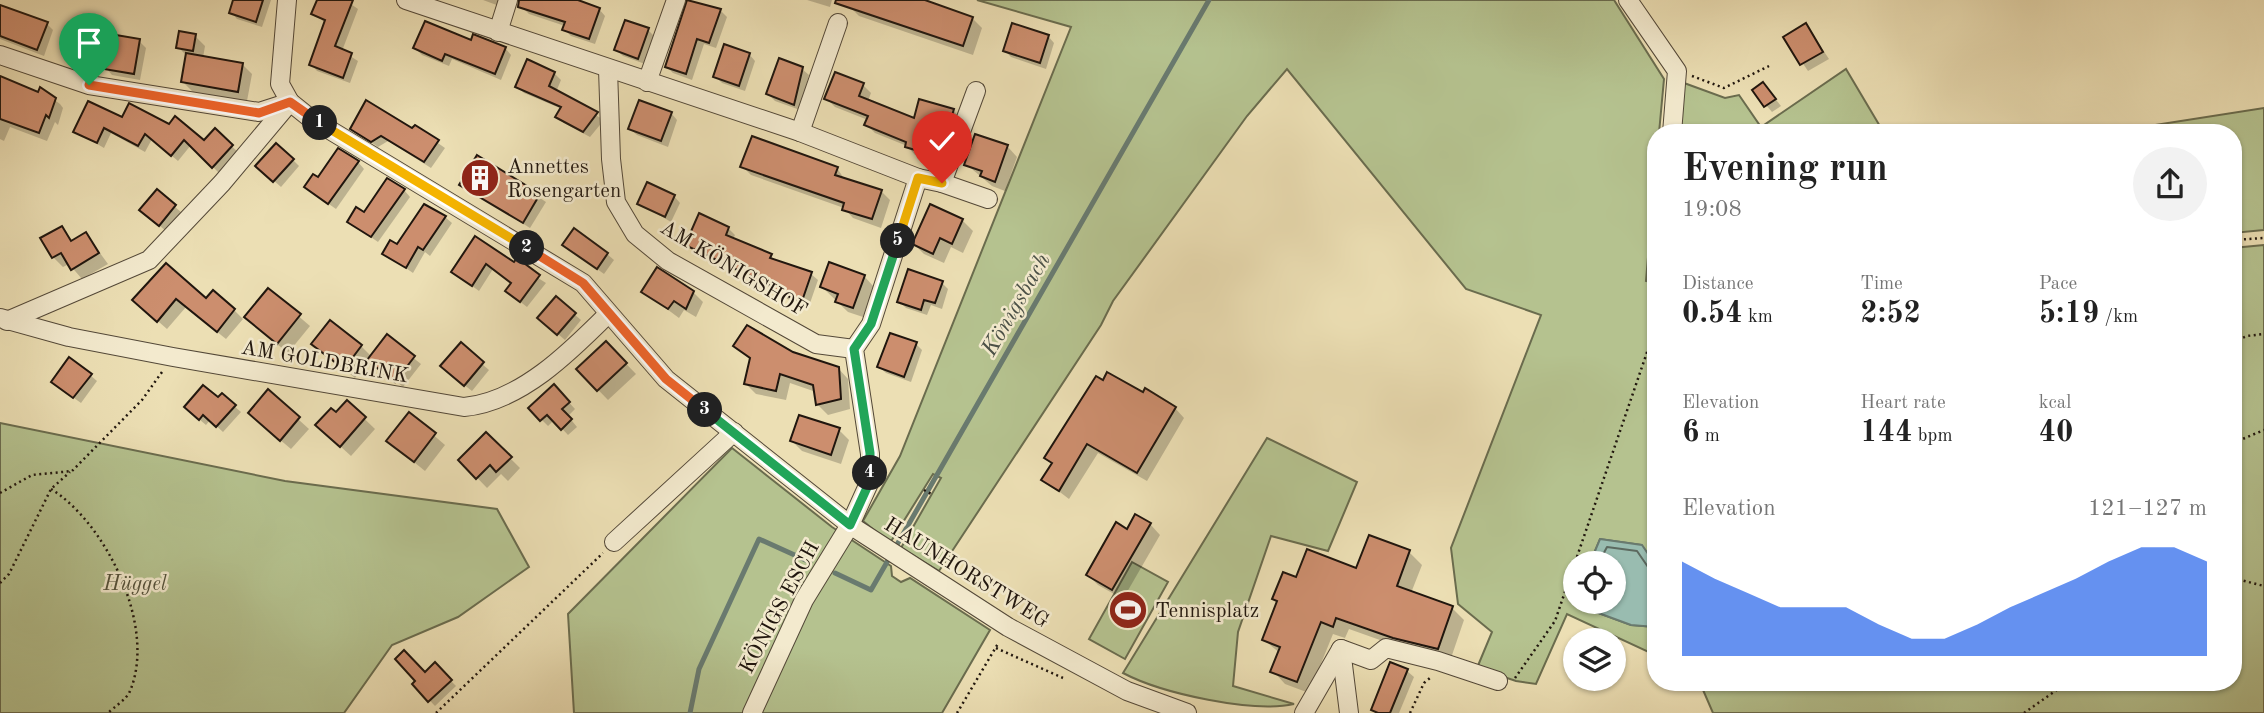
<!DOCTYPE html>
<html lang="en">
<head>
<meta charset="utf-8">
<style>
	:root { --surface:#fff; --page:#f2f2f2; --text:#222; --muted:#767676; --accent:#2563eb }
	body { margin:0; font-family:"Old Standard TT",serif; background:var(--page); color:var(--text); height:100vh; display:flex; flex-direction:column; font-size:26px; white-space:nowrap }
	* { box-sizing:border-box; margin:0 }
	p { font-size:23px; color:var(--muted) }
	.icon { flex:none; width:38px; height:38px; fill:none; stroke:currentColor; stroke-width:2; stroke-linecap:round; stroke-linejoin:round }
	.map { position:relative; flex:1; overflow:hidden }
	.side { position:absolute; left:1647px; top:124px; width:595px; height:567px; display:flex; flex-direction:column; background:var(--surface); border-radius:28px; box-shadow:0 2px 5px #0004 }
	.side>* { flex:none }
	.fabs { position:absolute; left:1563px; top:551px; display:grid; gap:14px }
	.fabs a { display:grid; place-items:center; width:63px; height:63px; border-radius:50%; background:var(--surface); box-shadow:0 2px 5px #0004; font-size:35px }
	.pin { position:absolute; display:grid; place-items:center; width:60px; height:60px; color:#fff; margin:-72px -30px; border-radius:50% 50% 50% 0; rotate:-45deg; box-shadow:0 0 7px #0007 }
	.pin .icon { rotate:45deg }
	.km { position:absolute; width:35px; height:35px; margin:-18px; border-radius:50%; background:#222; color:#fff; font-size:19px; line-height:35px; text-align:center }
	.round { display:grid; place-items:center; flex:none; width:74px; height:74px; border-radius:37px; background:var(--page) }
	.head { display:flex; align-items:center; justify-content:space-between; height:119px; padding:0 35px }
	h1 { font-size:38px; font-weight:600; line-height:52px }
	.figures { display:grid; grid-template-columns:repeat(3,1fr); gap:10px; height:119px; padding:7px 35px }
	.figures div { display:grid; align-content:center }
	.figures b { font-size:30px; font-weight:600 }
	.figures small { font-size:19px; font-weight:400 }
	.figures p { font-size:19px }
	.chart { height:196px; padding:14px 35px }
	.chart p { display:flex; justify-content:space-between }
	.chart svg { width:100%; height:126px; margin-top:7px; fill:var(--accent); opacity:.7 }
	.map>svg:first-child { display:block }
	.green { fill:#b5c28f; stroke:#6a6c4e; stroke-width:2 }
	.water { fill:#99bcb0; stroke:#697a6f; stroke-width:2 }
	.shadow { fill:#0003 }
	.lines { fill:none; stroke-linecap:round; stroke-linejoin:round }
	.shore { stroke:#5c695f; stroke-width:2 }
	.stream { stroke:#697a6f; stroke-width:5 }
	.building { fill:#cc8e6e; stroke:#20160e; stroke-width:2 }
	.minor-casing { stroke:#534838; stroke-width:20 }
	.path { stroke:#20160e; stroke-width:2.5; stroke-dasharray:2 3.5; stroke-linecap:butt }
	.minor { stroke:#f3eace; stroke-width:18 }
	.split-1-casing { stroke:#fff; stroke-width:14 }
	.split-2-casing { stroke:#fff; stroke-width:14 }
	.split-3-casing { stroke:#fff; stroke-width:14 }
	.split-4-casing { stroke:#fff; stroke-width:14 }
	.split-5-casing { stroke:#fff; stroke-width:14 }
	.split-6-casing { stroke:#fff; stroke-width:14 }
	.split-1 { stroke:#f0652b; stroke-width:9 }
	.split-2 { stroke:#f5b400; stroke-width:9 }
	.split-3 { stroke:#f0652b; stroke-width:9 }
	.split-4 { stroke:#22a559; stroke-width:9 }
	.split-5 { stroke:#22a559; stroke-width:9 }
	.split-6 { stroke:#f5b400; stroke-width:9 }
	.labels { text-anchor:middle; stroke-width:5; stroke-linejoin:round; paint-order:stroke }
	.poi-label { font-size:21px; fill:#20160e; stroke:#f3eace; text-anchor:start }
	.street-label { font-size:21px; fill:#20160e; stroke:#f3eace }
	.park-label { font-size:21px; font-style:italic; fill:#54523b; stroke:#f3eace }
	.water-label { font-size:23px; font-style:italic; fill:#4a5047; stroke:#f3eace }
</style>
</head>
<body>
<div class="map">
<svg width="2264" height="713" viewBox="0 0 2264 713">
	<rect width="100%" height="100%" fill="#ecdfb4"/>
	<filter id="stains"><feTurbulence type="fractalNoise" baseFrequency=".00286" numOctaves="4"/><feColorMatrix values="0 0 0 0 .2 0 0 0 0 .09 0 0 0 0 .02 0 0 0 .5 -.17"/></filter>
	<radialGradient id="worn" r=".72"><stop offset=".6" stop-color="#630" stop-opacity="0"/><stop offset="1" stop-color="#630" stop-opacity=".3"/></radialGradient>
	<g class="green">
		<path d="M977,0H1614L1664,79L1659,133H1656L1655,174L1646,281L1656,283L1655,564L1641,545L1600,539L1590,563L1575,564L1574,604L1631,625L1655,627V655L1567,614L1536,684L1516,681L1477,668L1492,632L1458,604L1451,548L1541,315L1466,289L1287,69L1247,116L1113,301L1101,325L939,571L901,548L941,478L933,474L890,543L863,521L900,456L1071,27Z"/>
		<path d="M1846,69L1884,133H1680L1684,83L1725,98L1739,95L1761,127Z"/>
		<path d="M2264,108V230L2233,233V133H2104Z"/>
		<path d="M2264,245V713H1713L1700,683L2233,682V248Z"/>
		<path d="M0,423L285,481L497,509L529,567L458,617L392,645L344,713H0Z"/>
		<path d="M1267,438L1357,482L1328,551L1271,536L1238,632L1233,686L1294,704C1253,713 1163,694 1123,673Z"/>
		<path d="M732,448L832,527L891,566L892,576L901,582L910,578L990,630L942,713H574L568,614Z"/>
		<path d="M1132,562L1168,582L1125,659L1089,639Z"/>
	</g>
	<path class="water" d="M1600,539L1642,545L1655,564V627L1631,625L1574,604L1614,602V564L1590,563Z"/>
	<g class="shadow">
		<path d="M235,0H271L262,27L237,19L231,12Z"/>
		<path d="M319,0H345L358,9L342,51L358,61L350,83L317,71L311,64L326,23L313,14Z"/>
		<path d="M483,0H505L502,7Z"/>
		<path d="M524,0H572L599,9L605,16L595,44L571,36L564,29L565,26L529,14L522,7Z"/>
		<path d="M688,0L720,10L727,17L716,48L704,44L692,80L673,73L667,67Z"/>
		<path d="M807,0H832L830,7Z"/>
		<path d="M851,0H918L972,18L982,28L973,55L859,16L849,6Z"/>
		<path d="M0,6L47,24L53,30L44,56L0,39Z"/>
		<path d="M1806,25L1829,59L1808,71L1785,37Z"/>
		<path d="M648,30L655,37L645,64L623,56L616,50Z"/>
		<path d="M195,36L205,46L203,58L242,64L252,74L247,101L193,92L182,81L187,56L178,47Z"/>
		<path d="M1048,36L1054,43L1046,69L1011,57L1005,51Z"/>
		<path d="M139,41L146,48L140,80L112,75L106,68Z"/>
		<path d="M415,48H505L511,55L501,80L452,59L449,66L422,55Z"/>
		<path d="M749,54L755,61L745,91L722,83L715,76Z"/>
		<path d="M802,69L809,75L800,110L775,101L768,94Z"/>
		<path d="M554,73L561,80L556,92L604,120L590,137L564,123L557,117L562,109L524,93L517,86Z"/>
		<path d="M0,78L39,94L41,90L60,104L63,108L58,125L55,122L47,141L10,127L4,141L0,139Z"/>
		<path d="M863,85L871,93L868,101L915,120L953,110L961,119L948,164L915,155L907,146L875,133L866,124L868,120L835,107L827,99Z"/>
		<path d="M1754,91H1769L1781,106L1772,112Z"/>
		<path d="M671,113L677,120L668,147L637,135L630,129Z"/>
		<path d="M122,119L204,142L215,131L239,153L219,173L191,145L178,161L152,139L145,152L111,133L104,148L75,131Z"/>
		<path d="M415,127L445,148L431,168L388,141L378,147L352,129L413,131Z"/>
		<path d="M1007,146L1017,157L1005,191L992,186L966,164Z"/>
		<path d="M478,157L546,202L530,228L461,185Z"/>
		<path d="M293,160L299,166L281,187L264,172Z"/>
		<path d="M358,162L364,169L336,209L313,193L319,180Z"/>
		<path d="M742,166L837,168L845,180L881,191L890,200L881,228L853,218L844,208L751,175Z"/>
		<path d="M404,190L410,197L378,242L349,222Z"/>
		<path d="M157,191L182,213L166,231L148,216Z"/>
		<path d="M674,196L680,203L671,222L639,203Z"/>
		<path d="M931,206L962,220L973,231L963,253L951,247L944,263L924,254L914,244Z"/>
		<path d="M445,217L452,223L430,256L425,252L413,273L384,253Z"/>
		<path d="M61,228L74,242L86,234L108,264L82,279L69,264L63,267L53,257Z"/>
		<path d="M728,228L735,235L733,239L771,256L776,262L811,274L818,280L809,306L781,297L775,290L694,251L687,245Z"/>
		<path d="M475,238L546,283L527,307L514,297L513,284L493,269L479,291L453,272Z"/>
		<path d="M564,245L607,254L614,260L604,274Z"/>
		<path d="M166,265L206,301L234,310L243,319L226,339L186,307L167,329L144,309Z"/>
		<path d="M864,276L874,287L863,317L848,312L822,287Z"/>
		<path d="M942,283L948,289L942,309L931,305L927,315L906,308L899,301Z"/>
		<path d="M268,290L310,326L288,353L256,327Z"/>
		<path d="M644,292H693L703,302L696,317L684,310L679,318Z"/>
		<path d="M574,314L581,320L565,340L546,324Z"/>
		<path d="M387,337L421,364L403,387L369,359L355,378L313,344L361,346L372,357Z"/>
		<path d="M606,343L636,374L608,400L578,369Z"/>
		<path d="M916,344L922,350L911,382L886,373L879,367Z"/>
		<path d="M735,346L792,353L838,368L848,379L850,409L828,415L818,405L816,392L790,383L786,400L756,394L746,384L751,360Z"/>
		<path d="M482,364L489,370L472,391L449,373Z"/>
		<path d="M90,375L97,381L81,403L60,388Z"/>
		<path d="M554,386L575,409L568,416L577,427L568,435L554,420L548,426L530,408Z"/>
		<path d="M268,392L309,429L291,449L260,423Z"/>
		<path d="M218,400L234,406L241,412L223,432L210,420L206,425L193,414Z"/>
		<path d="M347,402L375,429L351,456L328,435L336,415Z"/>
		<path d="M1175,408L1184,418L1147,481L1098,453L1069,499L1044,480L1053,465L1046,458Z"/>
		<path d="M409,414L445,445L425,471L399,450Z"/>
		<path d="M839,430L849,440L841,464L802,451L792,441Z"/>
		<path d="M486,434L520,468L508,481L501,474L487,488L460,460Z"/>
		<path d="M1150,524L1160,535L1123,599L1098,585L1088,575Z"/>
		<path d="M1409,552L1422,565L1411,593L1452,608L1464,620L1450,661L1408,650L1349,629L1345,638L1333,634L1309,693L1285,684L1273,671L1280,653L1264,640L1278,602L1274,599L1297,580L1357,570Z"/>
		<path d="M435,665L456,686L435,706L414,684Z"/>
		<path d="M1407,671L1414,677L1399,713H1376L1373,710Z"/>
	</g>
	<g class="lines">
		<path class="shore" d="M1598,564L1607,547L1637,551L1648,567L1656,569"/>
		<g class="stream">
			<path d="M835,573L871,590L1209,0"/>
			<path d="M690,713L699,669L759,539L810,562"/>
		</g>
	</g>
	<g class="building">
		<path d="M233,0H263L256,22L229,13Z"/>
		<path d="M317,0H353L335,46L352,53L343,78L309,65L325,20L311,14Z"/>
		<path d="M519,0H578L600,8L589,39L562,30L565,22L518,7Z"/>
		<path d="M687,0L721,9L709,43L697,39L686,74L665,67Z"/>
		<path d="M836,0H925L973,17L963,46L835,3Z"/>
		<path d="M0,5L48,22L37,50L0,36Z"/>
		<path d="M625,20L649,28L638,59L614,50Z"/>
		<path d="M425,21L471,40L473,34L506,47L495,74L445,54L442,61L413,48Z"/>
		<path d="M1012,23L1049,35L1040,63L1003,51Z"/>
		<path d="M1806,23L1823,52L1800,65L1783,37Z"/>
		<path d="M179,31L196,34L193,51L176,48Z"/>
		<path d="M110,34L140,39L134,74L104,69Z"/>
		<path d="M724,44L750,53L739,86L713,77Z"/>
		<path d="M186,53L243,63L238,92L181,82Z"/>
		<path d="M779,58L803,67L794,105L766,94Z"/>
		<path d="M527,59L555,72L549,86L598,112L583,132L555,117L561,107L515,87Z"/>
		<path d="M835,72L864,83L859,96L914,118L919,99L954,109L939,157L905,147L906,142L864,125L868,116L824,99Z"/>
		<path d="M0,76L38,92L40,87L56,98L49,118L46,115L39,133L0,119Z"/>
		<path d="M1763,82L1776,99L1764,107L1752,90Z"/>
		<path d="M366,100L412,128L415,125L439,140L424,162L381,136L371,142L350,129Z"/>
		<path d="M639,100L672,112L661,141L628,129Z"/>
		<path d="M88,101L122,117L129,103L169,124L175,116L204,140L215,128L233,145L212,168L184,140L171,156L145,134L138,146L104,128L97,143L73,132Z"/>
		<path d="M975,134L1008,145L995,182L980,176L982,171L964,165Z"/>
		<path d="M752,136L838,167L835,175L882,190L872,219L842,210L844,203L740,167Z"/>
		<path d="M276,143L294,159L273,182L255,166Z"/>
		<path d="M338,148L359,161L328,204L304,187L313,174L318,177Z"/>
		<path d="M477,155L540,194L523,223L459,185Z"/>
		<path d="M387,178L405,189L371,237L347,222L356,207L364,212Z"/>
		<path d="M647,182L675,195L665,217L637,204Z"/>
		<path d="M157,189L176,205L159,226L139,210Z"/>
		<path d="M424,204L446,216L423,250L418,247L406,268L382,254L390,240L397,244Z"/>
		<path d="M930,204L963,219L952,244L940,238L933,254L912,244Z"/>
		<path d="M699,213L729,227L726,235L772,254L770,258L812,272L802,301L772,291L774,287L685,245Z"/>
		<path d="M62,226L71,241L86,232L99,253L71,270L61,253L52,258L40,238Z"/>
		<path d="M574,228L608,253L597,269L562,245Z"/>
		<path d="M475,236L514,262L517,258L540,275L520,302L505,291L511,283L486,264L472,286L451,272Z"/>
		<path d="M829,262L865,275L853,308L835,302L838,294L820,287Z"/>
		<path d="M166,263L206,298L213,290L235,309L217,332L176,299L157,322L132,300Z"/>
		<path d="M657,267L694,291L686,309L674,301L668,309L641,292Z"/>
		<path d="M908,269L943,281L935,303L924,300L921,310L897,302Z"/>
		<path d="M268,288L301,314L277,344L244,317Z"/>
		<path d="M556,296L576,313L557,335L537,318Z"/>
		<path d="M330,320L362,345L344,369L311,344Z"/>
		<path d="M747,325L793,352L839,367L841,399L816,405L813,385L780,374L776,391L744,384L750,358L733,346Z"/>
		<path d="M890,333L917,342L904,377L877,367Z"/>
		<path d="M387,334L415,356L395,382L367,360Z"/>
		<path d="M606,341L627,363L597,391L576,369Z"/>
		<path d="M461,342L484,362L464,386L440,366Z"/>
		<path d="M69,357L92,374L73,398L51,382Z"/>
		<path d="M1107,372L1143,392L1145,388L1176,407L1137,473L1087,444L1059,491L1041,480L1052,463L1044,458L1096,376L1103,380Z"/>
		<path d="M554,384L570,402L562,409L572,419L561,430L547,415L540,421L528,408Z"/>
		<path d="M203,385L218,397L222,393L236,405L216,427L203,415L199,420L184,407Z"/>
		<path d="M268,389L300,417L280,441L248,413Z"/>
		<path d="M347,400L366,417L340,447L315,425L331,408L336,412Z"/>
		<path d="M409,412L436,433L414,462L386,441Z"/>
		<path d="M799,415L840,428L831,455L790,441Z"/>
		<path d="M486,432L512,457L496,472L490,465L476,479L458,460Z"/>
		<path d="M1135,514L1151,523L1112,590L1086,575L1116,522L1127,529Z"/>
		<path d="M1369,535L1410,550L1397,586L1453,606L1438,649L1393,638L1336,618L1333,627L1321,622L1297,682L1270,672L1280,647L1262,640L1277,601L1272,599L1283,572L1296,577L1307,549L1356,568Z"/>
		<path d="M404,650L425,672L435,662L452,680L428,702L412,684L415,681L395,659Z"/>
		<path d="M1390,662L1408,669L1390,713H1378L1371,710Z"/>
	</g>
	<g class="lines">
		<g class="minor-casing">
			<g id="minor">
				<path d="M287,0L280,84L290,102L310,118L583,283L666,379L850,525L1008,627L1127,691L1187,713"/>
				<path d="M406,0L800,132L918,178L871,324L854,349L870,454V481L850,525L804,600L752,713"/>
				<path d="M1628,0L1677,71L1672,133"/>
				<path d="M498,32L508,0"/>
				<path d="M0,55L89,85L259,112L290,102"/>
				<path d="M608,69L611,159L616,202L635,234L668,261L816,344L854,349"/>
				<path d="M647,82L676,0"/>
				<path d="M800,132L838,23"/>
				<path d="M918,178L942,183L976,91"/>
				<path d="M942,183L988,199"/>
				<path d="M0,318L69,337L173,357L464,407C520,402 570,352 608,314"/>
				<path d="M7,321L149,260L222,183L290,102"/>
				<path d="M614,542L734,432"/>
				<path d="M1341,649L1349,713"/>
				<path d="M1304,713L1341,649L1371,660L1386,648L1438,661L1498,681"/>
			</g>
		</g>
		<g class="path">
			<path d="M1692,76L1724,88L1769,66"/>
			<path d="M2233,240L2264,238"/>
			<path d="M2233,342L2247,336L2264,334"/>
			<path d="M2233,443L2264,430"/>
			<path d="M51,489C106,523 157,627 130,691C127,699 114,707 108,713"/>
			<path d="M924,490L933,495"/>
			<path d="M0,493L32,475L72,471L142,400L162,372"/>
			<path d="M2233,578L2264,586"/>
			<path d="M0,583L9,574L51,489L70,472"/>
			<path d="M996,648L1063,678"/>
			<path d="M1515,678L1555,621L1656,326"/>
			<path d="M436,713L603,553"/>
			<path d="M957,713L999,642"/>
			<path d="M1410,713L1424,683L1430,678"/>
			<path d="M2024,713L2068,682"/>
		</g>
		<use href="#minor" class="minor"/>
	</g>
	<g class="lines">
		<g class="split-1-casing">
			<path id="split-1" d="M89,85L259,113L290,102L320,123"/>
		</g>
		<g class="split-2-casing">
			<path id="split-2" d="M320,123L527,248"/>
		</g>
		<g class="split-3-casing">
			<path id="split-3" d="M527,248L583,283L666,379L705,410"/>
		</g>
		<g class="split-4-casing">
			<path id="split-4" d="M705,410L850,525L870,481V473"/>
		</g>
		<g class="split-5-casing">
			<path id="split-5" d="M870,473V453L854,349L871,324L898,241"/>
		</g>
		<g class="split-6-casing">
			<path id="split-6" d="M898,241L918,178L942,183"/>
		</g>
		<use href="#split-1" class="split-1"/>
		<use href="#split-2" class="split-2"/>
		<use href="#split-3" class="split-3"/>
		<use href="#split-4" class="split-4"/>
		<use href="#split-5" class="split-5"/>
		<use href="#split-6" class="split-6"/>
	</g>
	<defs>
		<g id="building-disc" transform="scale(2.0125)"><circle r="9.5" fill="#8f2418" stroke="#f3eace"/><path d="M-4-6H4V6H1V3H-1V6H-4ZM-2.5-4.3h1.7v1.8h-1.7ZM.8-4.3h1.7v1.8H.8ZM-2.5-1h1.7V.8h-1.7ZM.8-1h1.7V.8H.8Z" fill="#fff"/></g>
		<g id="stadium-disc" transform="scale(2.0125)"><circle r="9.5" fill="#8f2418" stroke="#f3eace"/><path d="M0-5a6.5 5 0 1 0 0 10a6.5 5 0 1 0 0-10ZM-3.5-1.8h7v3.6h-7Z" fill="#fff"/></g>
	</defs>
	<g fill-rule="evenodd">
		<use href="#building-disc" x="480" y="178"/>
		<use href="#stadium-disc" x="1128" y="610"/>
	</g>
	<g class="labels">
		<g class="poi-label">
			<text x="507" y="173">Annettes<tspan x="507" dy="24">Rosengarten</tspan></text>
			<text x="1155" y="617">Tennisplatz</text>
		</g>
		<g class="street-label">
			<text transform="translate(734 268) rotate(31)" y="7">AM KÖNIGSHOF</text>
			<text transform="translate(325 361) rotate(10)" y="7">AM GOLDBRINK</text>
			<text transform="translate(967 572) rotate(32)" y="7">HAUNHORSTWEG</text>
			<text transform="translate(779 607) rotate(-62)" y="7">KÖNIGS ESCH</text>
		</g>
		<g class="park-label">
			<text x="135" y="590">Hüggel</text>
		</g>
		<g class="water-label">
			<text transform="translate(1015 304) rotate(-60)" y="8">Königsbach</text>
		</g>
	</g>
	<rect width="100%" height="100%" filter="url(#stains)"/>
	<rect width="100%" height="100%" fill="url(#worn)"/>
</svg>
<div class="fabs">
<a><svg class="icon" aria-label="locate" viewBox="0 0 24 24"><circle cx="12" cy="12" r="6"/><path d="M12 2v4M12 18v4M2 12h4M18 12h4"/></svg></a>
<a><svg class="icon" aria-label="layers" viewBox="0 0 24 24"><path d="M12 4l9 5-9 5-9-5zM3 14l9 5 9-5"/></svg></a>
</div>
<div class="pin" style="left:89px;top:85px;background:#1e9e55"><svg class="icon" aria-label="arrive" viewBox="0 0 24 24"><path d="M6 21V4h12l-3 4 3 4H6"/></svg></div>
<div class="pin" style="left:942px;top:183px;background:#d93025"><svg class="icon" aria-label="check" viewBox="0 0 24 24"><path d="M5 12l5 5 9-10"/></svg></div>
<b class="km" style="left:320px;top:123px">1</b>
<b class="km" style="left:527px;top:248px">2</b>
<b class="km" style="left:705px;top:410px">3</b>
<b class="km" style="left:870px;top:473px">4</b>
<b class="km" style="left:898px;top:241px">5</b>
<section class="side">
<div class="head"><div><h1>Evening run</h1><p>19:08</p></div><a class="round"><svg class="icon" aria-label="share" viewBox="0 0 24 24"><path d="M12 15V3M7 8l5-5 5 5M5 13v7h14v-7"/></svg></a></div>
<div class="figures">
<div><p>Distance</p><b>0.54<small> km</small></b></div>
<div><p>Time</p><b>2:52</b></div>
<div><p>Pace</p><b>5:19<small> /km</small></b></div>
</div>
<div class="figures">
<div><p>Elevation</p><b>6<small> m</small></b></div>
<div><p>Heart rate</p><b>144<small> bpm</small></b></div>
<div><p>kcal</p><b>40</b></div>
</div>
<div class="chart"><p><span>Elevation</span>121–127 m</p>
<svg viewBox="0 0 160 44" preserveAspectRatio="none"><path d="M0 44V11L10 17L20 22L30 27L40 27L50 27L60 33L70 38L80 38L90 33L100 27L110 22L120 17L130 11L140 6L150 6L160 11V44z"/></svg>
</div>
</section>
</div>
</body>
</html>
